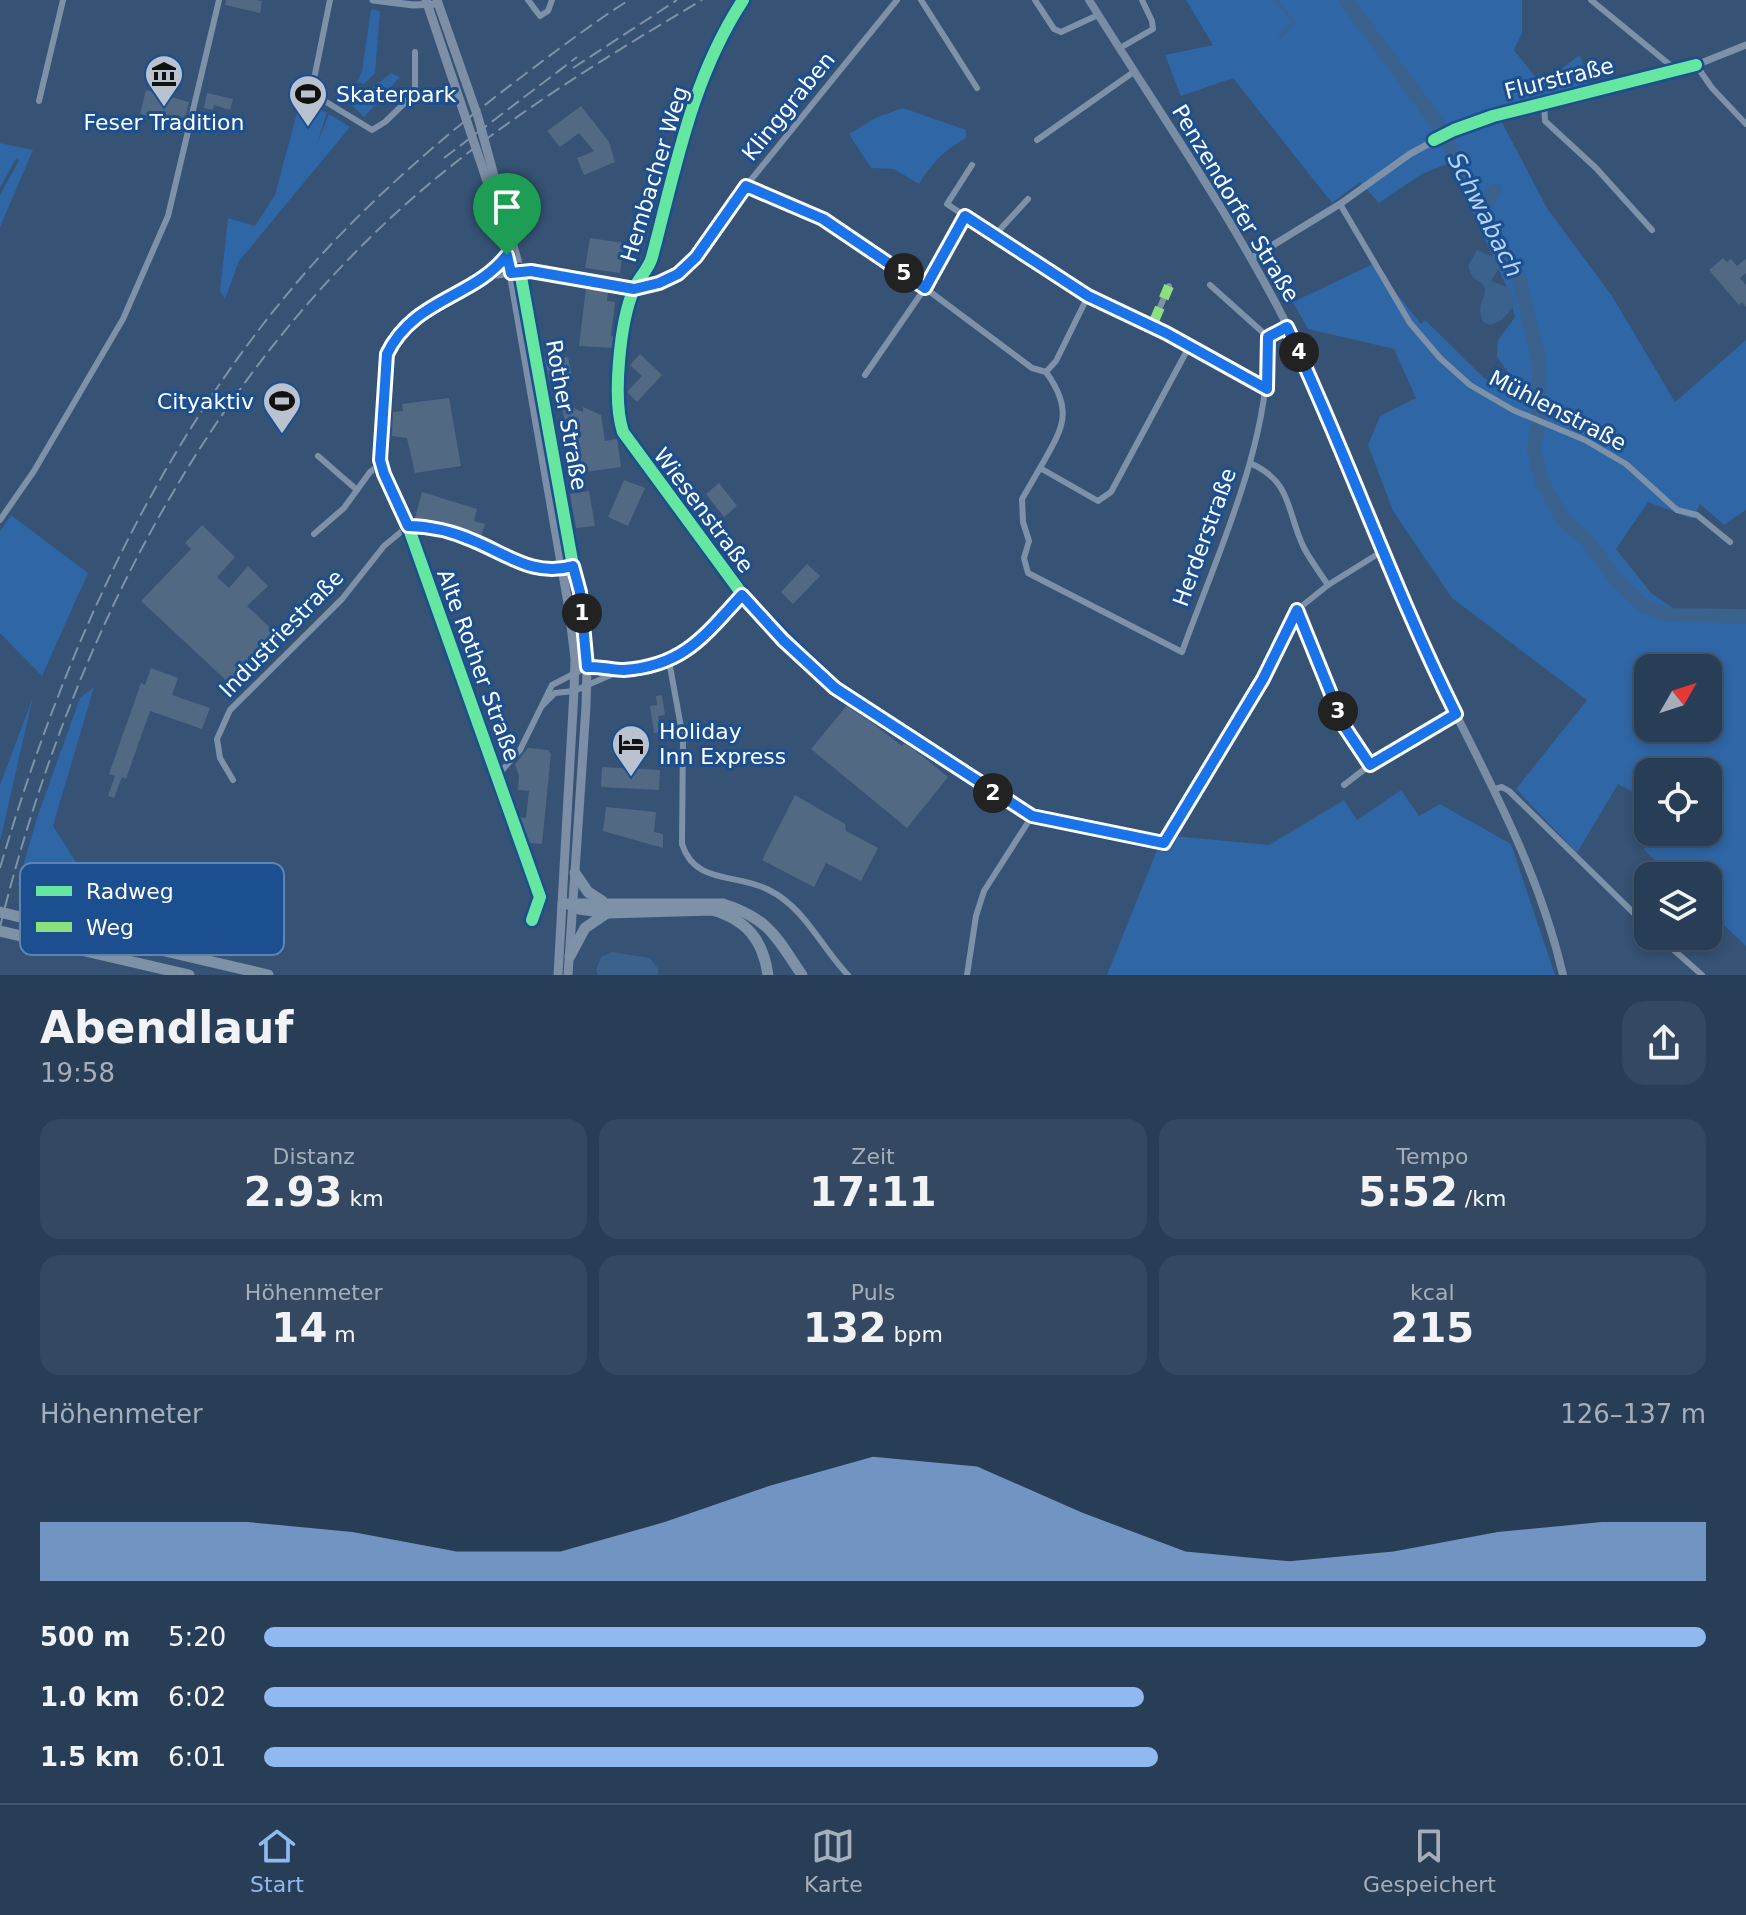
<!DOCTYPE html>
<html lang="de">
<head>
<meta charset="utf-8">
<style>
	:root { --surface:#283e57; --page:#344961; --text:#f1f3f6; --muted:#a5aeba; --line:#44576d; --accent:#90b9f0 }
	body { margin:0; font-family:"DejaVu Sans",sans-serif; background:var(--page); color:var(--text); height:100vh; display:flex; flex-direction:column; font-size:30px; white-space:nowrap }
	* { box-sizing:border-box; margin:0 }
	p { font-size:26px; color:var(--muted) }
	.icon { flex:none; width:44px; height:44px; fill:none; stroke:currentColor; stroke-width:2; stroke-linecap:round; stroke-linejoin:round }
	.map { position:relative; height:975px; overflow:hidden }
	.side { display:flex; flex-direction:column; background:var(--surface); flex:1 }
	.side>* { flex:none }
	.needle { width:52px; rotate:51deg }
	.tools { position:absolute; left:1634px; top:654px; display:grid; gap:16px }
	.tools a { display:grid; place-items:center; width:88px; height:88px; border-radius:16px; background:var(--surface); box-shadow:0 4px 12px #0003,0 0 0 2px var(--line); font-size:40px }
	.pin { position:absolute; display:grid; place-items:center; width:68px; height:68px; color:#fff; margin:-82px -34px; border-radius:50% 50% 50% 0; rotate:-45deg; box-shadow:0 0 8px #0007 }
	.pin .icon { rotate:45deg }
	.km { position:absolute; width:40px; height:40px; margin:-20px; border-radius:50%; background:#222; color:#fff; font-size:22px; line-height:40px; text-align:center }
	.round { display:grid; place-items:center; flex:none; width:84px; height:84px; border-radius:24px; background:var(--page) }
	.summary { display:flex; align-items:center; justify-content:space-between; height:136px; padding:0 40px }
	h1 { font-size:44px; font-weight:700; line-height:60px }
	.metrics { display:grid; grid-template-columns:repeat(3,1fr); gap:12px; height:136px; padding:8px 40px }
	.metrics div { display:grid; align-content:center; border-radius:20px; background:var(--page); text-align:center }
	.metrics b { font-size:40px; font-weight:700 }
	.metrics small { font-size:22px; font-weight:400 }
	.metrics p { font-size:22px }
	.chart { height:224px; padding:16px 40px }
	.chart p { display:flex; justify-content:space-between }
	.chart svg { width:100%; height:144px; margin-top:8px; fill:var(--accent); opacity:.7 }
	ul { padding:0 40px; list-style:none; font-size:26px }
	li { display:grid; grid-template-columns:128px 96px 1fr; align-items:center; height:60px }
	li i { height:20px; border-radius:10px; background:var(--accent) }
	.tab-bar { display:flex; justify-content:space-around; align-items:center; height:112px; border-top:2px solid var(--line); background:var(--surface); font-size:22px; color:var(--muted) }
	.tab-bar a { display:grid; justify-items:center; gap:4px }
	.tab-bar .active { color:var(--accent) }
	.map>svg:first-child { display:block }
	.green { fill:#2f66a5; fill-rule:evenodd }
	.water { fill:#3b618d }
	.lines { fill:none; stroke-linecap:round; stroke-linejoin:round }
	.stream { stroke:#3b618d; stroke-width:2 }
	.river { stroke:#3b618d; stroke-width:14 }
	.building { fill:#526984 }
	.minor { stroke:#7d92a8; stroke-width:6 }
	.tertiary { stroke:#7d92a8; stroke-width:7 }
	.secondary { stroke:#798da4; stroke-width:8 }
	.primary { stroke:#7d8ea7; stroke-width:9 }
	.motorway { stroke:#7e92a7; stroke-width:11 }
	.rail { stroke:#7e92a7; stroke-width:2; stroke-dasharray:14 6; stroke-linecap:butt }
	.motorway-bridge { stroke:#7e92a7; stroke-width:11 }
	.quiet { stroke:#8de07e; stroke-width:10; stroke-dasharray:20 10; stroke-linecap:butt }
	.cycleway-casing { stroke:#1b4f8f; stroke-width:17 }
	.cycleway { stroke:#66e7a1; stroke-width:12 }
	.route-casing { stroke:#fff; stroke-width:16 }
	.route { stroke:#1a73e8; stroke-width:10 }
	.labels { text-anchor:middle; stroke-width:6; stroke-linejoin:round; paint-order:stroke }
	.street-label { font-size:22px; fill:#fff; stroke:#1b4f8f }
	.poi-label { font-size:22px; fill:#fff; stroke:#1b4f8f; text-anchor:start }
	.water-label { font-size:24px; font-style:italic; fill:#b5d3f5; stroke:#1b4f8f }
	.key { fill:#1b4f8f; stroke:#5f84b1; stroke-width:2 }
	.key-label { font-size:22px; fill:#fff }
</style>
</head>
<body>
<div class="map">
<svg width="1746" height="975" viewBox="0 0 1746 975">
	<rect width="100%" height="100%" fill="#365274"/>
	<g class="green">
		<path d="M1186,0H1522V33L1514,50L1541,84L1580,55L1590,88L1497,113L1547,208L1612,296L1675,402L1746,340V510L1724,525L1700,504L1693,519L1648,502L1616,549L1651,593L1681,613L1746,611V946L1708,910V876H1672L1644,850L1650,832H1708V772H1648V800L1618,784L1577,853L1516,789L1587,700L1452,598L1393,511L1368,445L1380,416L1416,398L1394,349L1308,329L1293,302L1373,264L1421,324L1425,320L1483,377L1507,392L1512,378L1497,357L1498,340L1515,317L1509,292L1450,163L1422,174L1379,203L1360,182L1332,203L1233,78L1181,96L1165,55L1213,45ZM1648,668H1708V728H1648Z"/>
		<path d="M371,9L380,11L375,73L364,84L357,82L362,71Z"/>
		<path d="M391,73L400,77L364,117L352,105Z"/>
		<path d="M301,98L327,113L316,146L329,114L350,127L239,261L225,299L220,291L228,218L255,226L275,195Z"/>
		<path d="M903,108L966,130V138C945,150 931,163 919,184L894,169L871,168L849,134L875,118Z"/>
		<path d="M0,143L33,150L0,227V195L19,160L16,159L0,188Z"/>
		<path d="M11,515L88,573L42,676L0,633V531Z"/>
		<path d="M94,687L53,826L86,878L78,907L45,863L17,887L37,818L80,698Z"/>
		<path d="M33,697L1,837L0,840V785Z"/>
		<path d="M1401,790L1419,816L1440,804L1511,844L1555,975H1107L1163,835L1269,845L1344,800L1357,820Z"/>
	</g>
	<g class="water">
		<path d="M1477,250L1494,257L1500,267L1491,281L1510,288L1515,305L1502,320L1490,325L1483,322C1476,304 1484,303 1485,289L1482,283L1473,278L1468,266Z"/>
		<path d="M612,952L650,958L659,970L657,975H598L596,970L601,957Z"/>
	</g>
	<g class="lines">
		<path class="stream" d="M1276,0L1294,22L1279,38"/>
		<g class="river">
			<path d="M1346,0L1438,124L1520,281L1539,362V415L1534,449L1542,482L1563,519L1587,540L1614,577L1645,607L1669,615L1746,616"/>
			<path d="M1482,208L1495,191"/>
		</g>
	</g>
	<g class="building">
		<path d="M226,0H256L262,1L260,13L225,5Z"/>
		<path d="M146,90L189,102L183,126L140,114Z"/>
		<path d="M207,93L233,99L230,110L214,105L213,110L204,108Z"/>
		<path d="M581,106L609,142L615,162L584,175L577,158L594,151L579,133L560,147L547,131Z"/>
		<path d="M590,238L624,243L620,273L585,268Z"/>
		<path d="M1723,258L1727,262L1731,259L1737,266L1746,259V273L1740,278L1746,285V307L1742,302L1739,305L1709,270Z"/>
		<path d="M586,288L608,291L607,301L615,302L611,336L616,337L614,348L579,346Z"/>
		<path d="M640,354L662,375L637,402L627,392L642,376L630,365Z"/>
		<path d="M568,357L572,377L549,381L545,360Z"/>
		<path d="M449,398L461,466L415,473L407,438L392,436L393,412L403,411L402,404Z"/>
		<path d="M561,403L583,412V407L601,415L605,441L617,439L621,467L576,473L571,439H568Z"/>
		<path d="M624,480L645,488L628,526L608,517Z"/>
		<path d="M719,483L737,506L724,517L706,494Z"/>
		<path d="M589,491L595,526L576,528L570,494Z"/>
		<path d="M422,492L477,509L474,521L485,524L481,537L415,518Z"/>
		<path d="M202,525L235,557L217,577L229,588L248,566L268,586L247,606L280,637L230,684L141,601L191,549L185,543Z"/>
		<path d="M807,564L820,576L793,604L781,592Z"/>
		<path d="M151,668L178,678L172,695L210,708L202,729L150,711L126,779L122,777L114,798L108,796L115,776L109,774L141,683L145,685Z"/>
		<path d="M662,695L665,715L658,716L661,732L654,733L650,706L657,705L656,696Z"/>
		<path d="M848,704L902,746L905,742L948,777L907,828L811,749Z"/>
		<path d="M528,748L548,750L551,754L542,844L529,843L519,817L526,818L529,791L518,790L519,776L515,764Z"/>
		<path d="M602,767L660,770L659,790L601,787Z"/>
		<path d="M795,795L845,824L846,831L878,848L861,881L826,863L814,887L762,860Z"/>
		<path d="M606,807L656,812L654,832L663,834V848L603,831Z"/>
	</g>
	<g class="lines">
		<g class="minor">
			<path d="M330,0L313,84L323,100L372,130L385,122L415,93V52"/>
			<path d="M528,0L540,16L548,11L552,0"/>
			<path d="M743,0C691,80 676,167 652,257C649,269 639,277 634,289C620,321 612,399 623,432L748,602L835,688L1032,816L1164,843L1263,679L1297,610"/>
			<path d="M921,0L977,88"/>
			<path d="M1035,0L1054,29L1061,32L1098,15"/>
			<path d="M1591,0L1675,69"/>
			<path d="M1120,48L1153,29L1152,21L1142,0"/>
			<path d="M1696,65L1712,88L1746,124"/>
			<path d="M39,101L63,0"/>
			<path d="M1544,102L1545,121L1596,168L1652,230"/>
			<path d="M1037,140L1135,71"/>
			<path d="M746,186L823,219L925,288L1032,368L1046,372"/>
			<path d="M1340,204L1410,323L1440,358L1470,385L1513,410L1585,440L1626,464L1677,510L1697,515L1730,542"/>
			<path d="M965,216L947,204L972,165"/>
			<path d="M993,237L1028,199"/>
			<path d="M507,255C474,298 415,298 387,354L380,460L384,474L408,526L540,897L532,920"/>
			<path d="M486,277L531,271L634,289L678,274L696,257L746,186L897,0"/>
			<path d="M1210,285L1268,337"/>
			<path d="M1088,296L1190,345"/>
			<path d="M1152,326L1169,286"/>
			<path d="M1046,372C1075,412 1062,429 1040,468L1098,501L1111,492L1190,345L1267,389"/>
			<path d="M865,375L925,288L965,216L1088,296L1056,361L1046,372"/>
			<path d="M318,456L357,490"/>
			<path d="M1250,463C1293,482 1286,511 1304,548C1311,561 1320,573 1328,585"/>
			<path d="M1040,468L1022,499L1023,522L1029,541L1024,558L1028,573L1182,652C1217,554 1271,443 1268,337L1287,327"/>
			<path d="M0,520L34,471L123,319L168,216L219,0"/>
			<path d="M314,534L344,508L370,472L381,464"/>
			<path d="M669,661L683,738L682,844C695,885 736,873 769,890C805,908 821,947 848,975"/>
			<path d="M542,706L555,693L574,691L622,670L669,661L690,650L742,595"/>
			<path d="M1370,765L1344,726L1297,610L1328,585L1381,552"/>
			<path d="M497,776L520,750L552,685L587,667L603,665L622,670"/>
			<path d="M233,780L220,758L217,739L230,710L342,599L384,546L408,526H423L473,540L538,569L573,566"/>
			<path d="M1344,785L1370,765L1456,714"/>
			<path d="M1495,789L1502,787L1509,791L1648,927"/>
			<path d="M1658,936L1702,975"/>
			<path d="M967,975L976,916L984,891L1032,816"/>
		</g>
		<g class="tertiary">
			<path d="M373,0L413,5L438,4"/>
			<path d="M1252,258L1340,204L1410,154L1454,130L1544,102L1696,65L1746,45"/>
		</g>
		<path class="secondary" d="M1089,0C1156,108 1229,211 1287,325C1337,426 1371,534 1418,637C1471,751 1534,850 1563,975"/>
		<g class="primary">
			<path d="M426,0L491,193L511,273L569,609L575,659L574,691L558,975"/>
			<path d="M437,0L478,117L520,271L580,592L587,667L586,707L568,975"/>
		</g>
		<g class="motorway">
			<path d="M575,873L588,892L602,901"/>
			<path d="M563,904H723C770,919 776,937 802,975"/>
			<path d="M579,909L608,913L712,910C747,920 763,940 768,975"/>
			<path d="M24,918L268,975"/>
			<path d="M0,931L189,975"/>
			<path d="M570,956L585,928L607,913"/>
		</g>
		<g class="rail">
			<path d="M573,68L677,0"/>
			<path d="M444,158L577,57"/>
			<path d="M0,868C63,653 157,444 305,273C369,200 443,136 520,78C556,51 591,24 629,0"/>
			<path d="M0,927C72,635 218,347 460,159C536,100 619,49 702,0"/>
		</g>
		<path class="motorway-bridge" d="M0,912L24,918"/>
		<g class="quiet">
			<path d="M1088,296L1190,345"/>
			<path d="M1152,326L1169,286"/>
		</g>
		<g class="cycleway-casing">
			<g id="cycleway">
				<path d="M743,0C691,80 676,167 652,257C649,269 639,277 634,289C620,321 612,399 623,432L748,602L835,688L1032,816L1164,843L1263,679L1297,610"/>
				<path d="M1434,140L1454,130L1493,116L1696,65"/>
				<path d="M507,255C474,298 415,298 387,354L380,460L384,474L408,526L540,897L532,920"/>
				<path d="M520,271L573,566"/>
			</g>
		</g>
		<use href="#cycleway" class="cycleway"/>
	</g>
	<g class="lines">
		<g class="route-casing">
			<path id="route" d="M746,186L823,219L925,288L965,216L1088,296L1166,333L1267,389L1268,337L1287,327C1347,454 1393,588 1456,714L1370,765L1344,726L1297,610L1263,679L1164,843L1032,816L835,688L783,640L742,595C705,635 684,666 624,670C611,670 600,666 587,667L580,592L573,566C534,577 508,555 474,541C454,532 429,526 408,526L384,474L380,460L387,354C414,298 474,298 507,255L511,273L531,271L634,289L659,283L678,274L696,257Z"/>
		</g>
		<use href="#route" class="route"/>
	</g>
	<defs>
		<g id="museum-pin" transform="scale(2)"><path d="M0 17L-7.5 6A9.5 9.5 0 1 1 7.5 6Z" fill="#b9c2ce" stroke="#1b4f8f"/><path d="M0-6L6-3V-2H-6V-3ZM-5-1h2V3h-2ZM-1-1h2V3h-2ZM3-1h2V3H3ZM-6 4H6V6H-6Z" fill="#111"/></g>
		<g id="stadium-pin" transform="scale(2)"><path d="M0 17L-7.5 6A9.5 9.5 0 1 1 7.5 6Z" fill="#b9c2ce" stroke="#1b4f8f"/><path d="M0-5a6.5 5 0 1 0 0 10a6.5 5 0 1 0 0-10ZM-3.5-1.8h7v3.6h-7Z" fill="#111"/></g>
		<g id="hotel-pin" transform="scale(2)"><path d="M0 17L-7.5 6A9.5 9.5 0 1 1 7.5 6Z" fill="#b9c2ce" stroke="#1b4f8f"/><path d="M-6-4.5h1.5V1H6V5H4.5V3h-9V5H-6ZM-4 0a1.8 1.8 0 1 1 3.6 0ZM.5 0V-2.5h3Q6-2.5 6 0Z" fill="#111"/></g>
	</defs>
	<g fill-rule="evenodd">
		<use href="#museum-pin" x="164" y="74"/>
		<use href="#stadium-pin" x="308" y="94"/>
		<use href="#stadium-pin" x="282" y="401"/>
		<use href="#hotel-pin" x="631" y="744"/>
	</g>
	<g class="labels">
		<g class="street-label">
			<text transform="translate(1559 78) rotate(-14)" y="8">Flurstraße</text>
			<text transform="translate(788 106) rotate(-51)" y="8">Klinggraben</text>
			<text transform="translate(654 174) rotate(-73)" y="8">Hembacher Weg</text>
			<text transform="translate(1236 203) rotate(59)" y="8">Penzendorfer Straße</text>
			<text transform="translate(1558 410) rotate(27)" y="8">Mühlenstraße</text>
			<text transform="translate(567 415) rotate(80)" y="8">Rother Straße</text>
			<text transform="translate(704 510) rotate(53)" y="8">Wiesenstraße</text>
			<text transform="translate(1204 537) rotate(-70)" y="8">Herderstraße</text>
			<text transform="translate(281 633) rotate(-46)" y="8">Industriestraße</text>
			<text transform="translate(479 665) rotate(70)" y="8">Alte Rother Straße</text>
		</g>
		<g class="poi-label">
			<text x="336" y="102">Skaterpark</text>
			<text x="164" y="130" text-anchor="middle">Feser Tradition</text>
			<text x="254" y="409" text-anchor="end">Cityaktiv</text>
			<text x="659" y="739">Holiday<tspan x="659" dy="25">Inn Express</tspan></text>
		</g>
		<g class="water-label">
			<text transform="translate(1485 215) rotate(63)" y="8">Schwabach</text>
		</g>
	</g>
	<rect x="20" y="863" width="264" height="92" rx="12" class="key"/>
	<rect x="36" y="886" width="36" height="10" fill="#66e7a1"/>
	<rect x="36" y="922" width="36" height="10" fill="#8de07e"/>
	<g class="key-label">
		<text x="86" y="899">Radweg</text>
		<text x="86" y="935">Weg</text>
	</g>
</svg>
<div class="tools">
<a><svg class="needle" viewBox="-14 -14 28 28"><path d="M0-13l5 13h-10z" fill="#e53935"/><path d="M0 13l5-13h-10z" fill="#a5aeba"/></svg></a>
<a><svg class="icon" aria-label="locate" viewBox="0 0 24 24"><circle cx="12" cy="12" r="6"/><path d="M12 2v4M12 18v4M2 12h4M18 12h4"/></svg></a>
<a><svg class="icon" aria-label="layers" viewBox="0 0 24 24"><path d="M12 4l9 5-9 5-9-5zM3 14l9 5 9-5"/></svg></a>
</div>
<div class="pin" style="left:507px;top:255px;background:#1e9e55"><svg class="icon" aria-label="arrive" viewBox="0 0 24 24"><path d="M6 21V4h12l-3 4 3 4H6"/></svg></div>
<b class="km" style="left:582px;top:613px">1</b>
<b class="km" style="left:993px;top:793px">2</b>
<b class="km" style="left:1338px;top:711px">3</b>
<b class="km" style="left:1299px;top:352px">4</b>
<b class="km" style="left:904px;top:273px">5</b>
</div>
<section class="side">
<div class="summary"><div><h1>Abendlauf</h1><p>19:58</p></div><a class="round"><svg class="icon" aria-label="share" viewBox="0 0 24 24"><path d="M12 15V3M7 8l5-5 5 5M5 13v7h14v-7"/></svg></a></div>
<div class="metrics">
<div><p>Distanz</p><b>2.93<small> km</small></b></div>
<div><p>Zeit</p><b>17:11</b></div>
<div><p>Tempo</p><b>5:52<small> /km</small></b></div>
</div>
<div class="metrics">
<div><p>Höhenmeter</p><b>14<small> m</small></b></div>
<div><p>Puls</p><b>132<small> bpm</small></b></div>
<div><p>kcal</p><b>215</b></div>
</div>
<div class="chart"><p><span>Höhenmeter</span>126–137 m</p>
<svg viewBox="0 0 160 44" preserveAspectRatio="none"><path d="M0 44V26L10 26L20 26L30 29L40 35L50 35L60 26L70 15L80 6L90 9L100 23L110 35L120 38L130 35L140 29L150 26L160 26V44z"/></svg>
</div>
<ul>
<li><b>500 m</b>5:20<i style="width:100%"></i></li>
<li><b>1.0 km</b>6:02<i style="width:61%"></i></li>
<li><b>1.5 km</b>6:01<i style="width:62%"></i></li>
</ul>
</section>
<nav class="tab-bar">
<a class="active"><svg class="icon" aria-label="home" viewBox="0 0 24 24"><path d="M3 11l9-7 9 7M6 9v11h12V9"/></svg>Start</a>
<a><svg class="icon" aria-label="map" viewBox="0 0 24 24"><path d="M3 6l6-2 6 2 6-2v14l-6 2-6-2-6 2zM9 4v14M15 6v14"/></svg>Karte</a>
<a><svg class="icon" aria-label="saved" viewBox="0 0 24 24"><path d="M7 4h10v16l-5-4-5 4z"/></svg>Gespeichert</a>
</nav>
</body>
</html>
